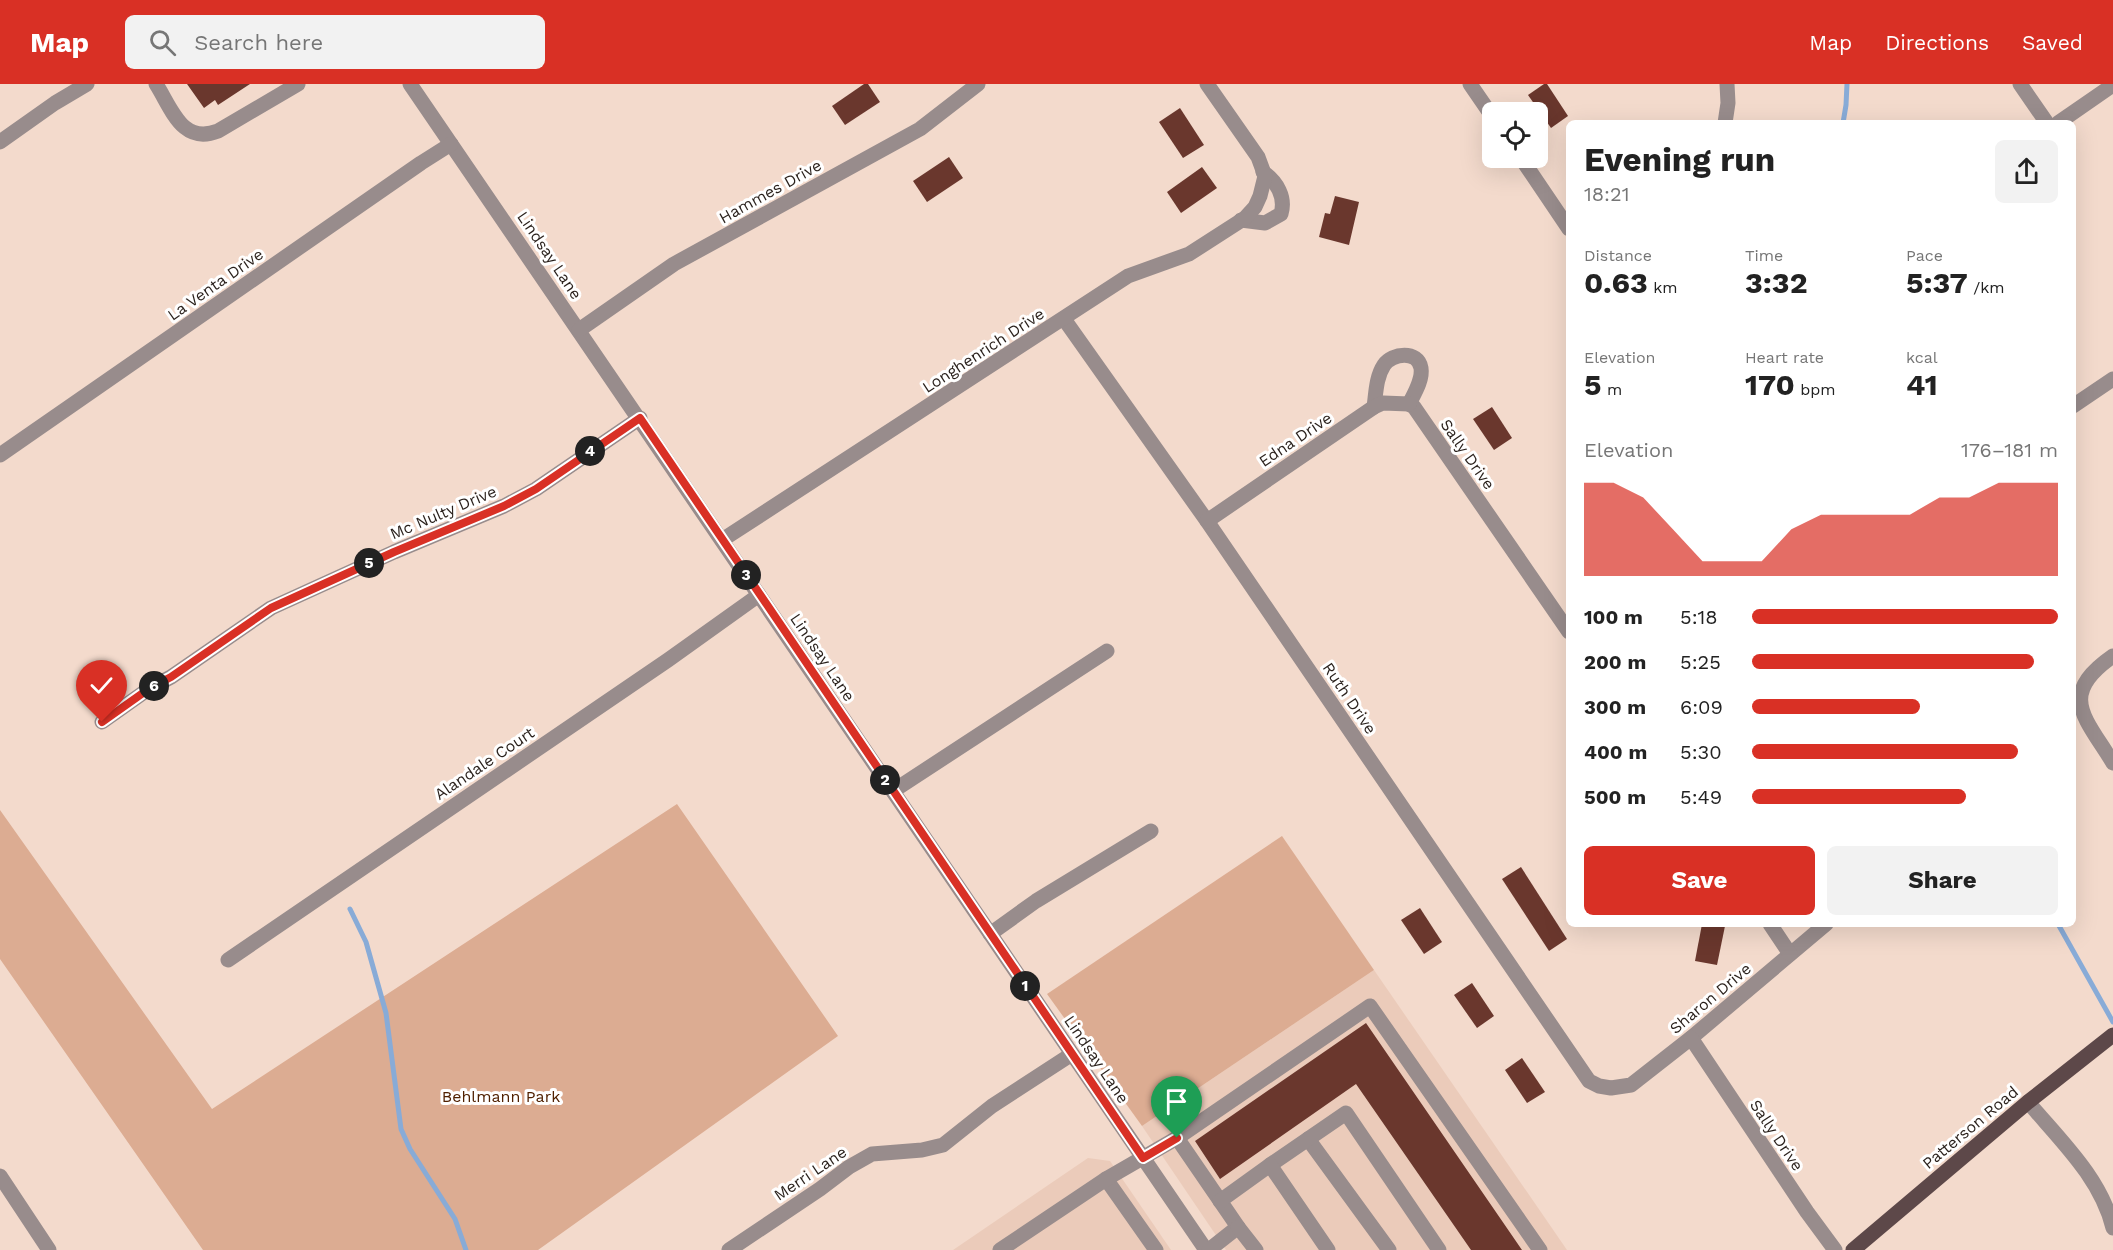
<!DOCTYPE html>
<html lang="en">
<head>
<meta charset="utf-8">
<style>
	:root { --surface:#fff; --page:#f2f2f2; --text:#222; --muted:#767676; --accent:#d93025 }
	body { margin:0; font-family:"Work Sans",sans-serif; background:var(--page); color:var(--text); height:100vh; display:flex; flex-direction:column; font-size:22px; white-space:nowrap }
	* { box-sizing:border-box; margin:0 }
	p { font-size:20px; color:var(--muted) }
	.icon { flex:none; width:33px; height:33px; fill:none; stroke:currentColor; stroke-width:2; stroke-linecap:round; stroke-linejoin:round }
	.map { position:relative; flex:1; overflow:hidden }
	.details { position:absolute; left:1566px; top:36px; width:510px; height:807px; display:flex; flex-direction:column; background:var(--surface); border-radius:9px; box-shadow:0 6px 24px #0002 }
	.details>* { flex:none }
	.fabs { position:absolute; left:1482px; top:18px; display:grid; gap:12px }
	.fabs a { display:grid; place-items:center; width:66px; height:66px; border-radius:9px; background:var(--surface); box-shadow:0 6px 24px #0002; font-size:30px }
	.pin { position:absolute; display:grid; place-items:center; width:51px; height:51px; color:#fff; margin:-62px -26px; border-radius:50% 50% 50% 0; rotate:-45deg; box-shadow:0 0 6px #0007 }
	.pin .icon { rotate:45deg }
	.km { position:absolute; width:30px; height:30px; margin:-15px; border-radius:50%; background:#222; color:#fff; font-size:16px; line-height:30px; text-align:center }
	.round { display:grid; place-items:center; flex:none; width:63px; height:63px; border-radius:9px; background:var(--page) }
	.overview { display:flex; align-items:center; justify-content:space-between; height:102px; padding:0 18px }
	h1 { font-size:33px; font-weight:700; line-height:45px }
	.stats { display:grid; grid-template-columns:repeat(3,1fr); gap:9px; height:102px; padding:6px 18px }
	.stats div { display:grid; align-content:center }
	.stats b { font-size:30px; font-weight:700 }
	.stats small { font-size:16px; font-weight:400 }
	.stats p { font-size:16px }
	.chart { height:168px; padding:12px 18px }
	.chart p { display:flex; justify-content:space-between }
	.chart svg { width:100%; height:108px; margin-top:6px; fill:var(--accent); opacity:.7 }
	.action { display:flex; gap:12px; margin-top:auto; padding:12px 18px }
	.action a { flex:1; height:69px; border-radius:9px; background:var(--accent); color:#fff; font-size:24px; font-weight:700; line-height:69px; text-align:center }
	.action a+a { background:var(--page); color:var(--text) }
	ul { padding:0 18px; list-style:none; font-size:20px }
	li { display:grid; grid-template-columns:96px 72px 1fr; align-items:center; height:45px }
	li i { height:15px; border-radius:8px; background:var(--accent) }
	header { display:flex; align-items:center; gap:36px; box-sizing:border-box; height:84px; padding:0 30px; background:var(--accent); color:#fff }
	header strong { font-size:28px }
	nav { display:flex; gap:33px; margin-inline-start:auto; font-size:21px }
	.search { width:420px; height:54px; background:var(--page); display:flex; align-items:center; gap:15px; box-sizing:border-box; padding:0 21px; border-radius:9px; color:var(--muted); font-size:22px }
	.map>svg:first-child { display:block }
	.built { fill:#ebcbba }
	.green { fill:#dcac92 }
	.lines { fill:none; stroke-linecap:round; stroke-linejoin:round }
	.stream { stroke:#88abd7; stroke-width:5 }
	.building { fill:#6a372d }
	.minor { stroke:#988c8c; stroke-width:15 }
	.major { stroke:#5d4849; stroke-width:15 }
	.route-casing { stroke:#fff; stroke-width:12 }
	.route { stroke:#d93025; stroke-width:8 }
	.labels { text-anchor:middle; stroke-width:6; stroke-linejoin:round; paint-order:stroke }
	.street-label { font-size:16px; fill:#281f1a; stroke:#fff }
	.park-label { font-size:16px; fill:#502000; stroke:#fff }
</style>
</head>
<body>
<header>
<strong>Map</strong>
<div class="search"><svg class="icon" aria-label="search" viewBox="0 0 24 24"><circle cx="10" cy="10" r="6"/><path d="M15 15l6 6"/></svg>Search here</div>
<nav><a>Map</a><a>Directions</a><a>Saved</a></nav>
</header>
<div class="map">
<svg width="2113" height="1166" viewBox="0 0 2113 1166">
	<rect width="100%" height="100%" fill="#f3dacc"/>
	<g class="built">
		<path d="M1374,886L1567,1166H1226L1142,1042Z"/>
		<path d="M1088,1074L1110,1077L1171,1166H953Z"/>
	</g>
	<g class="green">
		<path d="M677,720L838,952L538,1166H203L0,875V726L212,1025Z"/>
		<path d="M1282,752L1374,886L1142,1042L1047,910Z"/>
	</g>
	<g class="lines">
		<g class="stream">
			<path d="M1843,39L1846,21L1847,0"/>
			<path d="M350,825L366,858L386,929L401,1045L410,1065L455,1135L466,1166"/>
			<path d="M2058,840L2113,938"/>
		</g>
	</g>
	<g class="building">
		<path d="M187,0H250L218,21L215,16L204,24Z"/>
		<path d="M864,0H868L880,18L845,41L832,22Z"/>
		<path d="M1544,0H1547L1568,32L1551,44L1528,11Z"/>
		<path d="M1180,24L1204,61L1183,74L1159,38Z"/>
		<path d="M949,73L963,94L927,118L913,97Z"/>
		<path d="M1202,83L1217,104L1181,129L1167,108Z"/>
		<path d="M1335,112L1359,118L1349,161L1319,153L1325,129L1330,130Z"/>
		<path d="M1492,323L1512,354L1494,366L1473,335Z"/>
		<path d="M1521,783L1567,855L1549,867L1502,795Z"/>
		<path d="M1420,824L1442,858L1424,870L1401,836Z"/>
		<path d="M1702,840L1725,842L1717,881L1695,877Z"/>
		<path d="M1472,899L1494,932L1477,944L1454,911Z"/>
		<path d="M1366,939L1522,1166H1471L1356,1000L1220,1095L1195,1057Z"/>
		<path d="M1522,974L1545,1008L1527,1019L1505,986Z"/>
	</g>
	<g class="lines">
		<g class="minor">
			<path d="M156,0C172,25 182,61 218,47L298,0"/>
			<path d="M410,0L1206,1166"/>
			<path d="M1470,0L1492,32"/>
			<path d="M2020,0L2047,39"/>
			<path d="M1725,39L1728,19L1727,0"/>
			<path d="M2058,39L2113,1"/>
			<path d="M0,58L55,19L87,0"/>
			<path d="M1521,74L1569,145"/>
			<path d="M1241,136L1265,139L1281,130C1286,113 1277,98 1263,88"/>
			<path d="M1064,235L1207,437L1589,997L1599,1002L1611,1004L1631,1001L1691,954L1826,840"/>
			<path d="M579,246L674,180L920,45L978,0"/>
			<path d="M1409,320L1414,323L1569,548"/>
			<path d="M2073,322L2113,295"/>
			<path d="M1374,323C1376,309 1376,293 1384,281C1392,269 1418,266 1421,284C1423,296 1414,310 1409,320"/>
			<path d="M0,371L421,79L451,60"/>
			<path d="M1207,437L1374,323L1383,319L1409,320"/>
			<path d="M722,456L1128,192L1189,170L1245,134L1255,123L1260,112L1265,92L1258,73L1207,0"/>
			<path d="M2113,572C2057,611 2085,633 2113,679"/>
			<path d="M102,638L150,604L171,593L271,524L394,468L504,422L536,405L640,334"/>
			<path d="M893,707L1107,567"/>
			<path d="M1770,840L1790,870"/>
			<path d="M990,850L1036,817L1151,747"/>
			<path d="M228,876L668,576L759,511"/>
			<path d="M1691,954L1807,1128L1835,1166"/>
			<path d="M2028,1018C2060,1056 2101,1094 2113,1144"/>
			<path d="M1177,1054L1238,1143L1209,1166"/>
			<path d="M1308,1055L1389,1166"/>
			<path d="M1270,1081L1346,1029L1439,1166"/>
			<path d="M0,1092L49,1166"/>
			<path d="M1106,1095L1156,1166"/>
			<path d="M1220,1117L1270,1081L1328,1166"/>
			<path d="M1238,1143L1256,1166"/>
			<path d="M729,1166L820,1105L849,1083L872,1070L922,1066L943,1061L992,1022L1072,970"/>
			<path d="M1000,1166L1106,1095L1177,1054L1370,922L1540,1166"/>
		</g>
		<path class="major" d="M1853,1166L2028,1018L2113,951"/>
	</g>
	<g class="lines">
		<g class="route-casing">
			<path id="route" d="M102,638L150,604L171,593L271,524L394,468L504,422L536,405L640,334L1143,1074L1177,1054"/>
		</g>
		<use href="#route" class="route"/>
	</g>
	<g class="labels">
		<g class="street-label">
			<text transform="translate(770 107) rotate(-29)" y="6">Hammes Drive</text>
			<text transform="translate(550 171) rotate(56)" y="6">Lindsay Lane</text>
			<text transform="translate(215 200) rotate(-35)" y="6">La Venta Drive</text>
			<text transform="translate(983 266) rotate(-33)" y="6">Longhenrich Drive</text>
			<text transform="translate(1295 355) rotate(-34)" y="6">Edna Drive</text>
			<text transform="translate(1468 370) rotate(55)" y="6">Sally Drive</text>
			<text transform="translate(443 428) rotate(-23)" y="6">Mc Nulty Drive</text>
			<text transform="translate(823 573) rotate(56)" y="6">Lindsay Lane</text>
			<text transform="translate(1350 614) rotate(56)" y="6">Ruth Drive</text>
			<text transform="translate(484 679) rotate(-34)" y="6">Alandale Court</text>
			<text transform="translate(1710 914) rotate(-40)" y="6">Sharon Drive</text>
			<text transform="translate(1097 975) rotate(56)" y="6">Lindsay Lane</text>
			<text transform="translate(1970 1043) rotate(-40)" y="6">Patterson Road</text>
			<text transform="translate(1777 1051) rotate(56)" y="6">Sally Drive</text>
			<text transform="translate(810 1089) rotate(-34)" y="6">Merri Lane</text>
		</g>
		<g class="park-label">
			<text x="501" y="1018">Behlmann Park</text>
		</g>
	</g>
</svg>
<div class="fabs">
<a><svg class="icon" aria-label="locate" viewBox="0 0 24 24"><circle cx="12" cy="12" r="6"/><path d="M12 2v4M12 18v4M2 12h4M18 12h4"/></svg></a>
</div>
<div class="pin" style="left:1177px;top:1054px;background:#1e9e55"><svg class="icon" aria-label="arrive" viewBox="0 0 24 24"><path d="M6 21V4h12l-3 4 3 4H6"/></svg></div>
<div class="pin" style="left:102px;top:638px;background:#d93025"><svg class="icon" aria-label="check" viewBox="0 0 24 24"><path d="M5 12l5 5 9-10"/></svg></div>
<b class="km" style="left:1025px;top:902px">1</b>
<b class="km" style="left:885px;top:696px">2</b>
<b class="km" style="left:746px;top:491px">3</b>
<b class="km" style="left:590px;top:367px">4</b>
<b class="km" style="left:369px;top:479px">5</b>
<b class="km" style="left:154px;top:602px">6</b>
<section class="details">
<div class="overview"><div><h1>Evening run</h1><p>18:21</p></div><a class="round"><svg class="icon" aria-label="share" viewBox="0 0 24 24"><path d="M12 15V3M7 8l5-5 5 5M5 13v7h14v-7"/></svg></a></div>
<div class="stats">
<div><p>Distance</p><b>0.63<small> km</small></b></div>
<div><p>Time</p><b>3:32</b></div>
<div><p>Pace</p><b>5:37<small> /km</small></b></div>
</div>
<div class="stats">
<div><p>Elevation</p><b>5<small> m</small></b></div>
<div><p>Heart rate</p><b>170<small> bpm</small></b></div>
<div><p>kcal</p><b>41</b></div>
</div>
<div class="chart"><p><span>Elevation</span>176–181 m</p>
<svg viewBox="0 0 160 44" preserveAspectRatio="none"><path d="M0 44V6L10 6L20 12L30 25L40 38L50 38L60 38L70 25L80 19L90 19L100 19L110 19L120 12L130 12L140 6L150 6L160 6V44z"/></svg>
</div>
<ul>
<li><b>100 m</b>5:18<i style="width:100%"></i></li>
<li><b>200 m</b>5:25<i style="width:92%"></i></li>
<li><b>300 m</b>6:09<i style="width:55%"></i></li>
<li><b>400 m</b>5:30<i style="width:87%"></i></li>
<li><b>500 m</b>5:49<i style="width:70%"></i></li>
</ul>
<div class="action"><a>Save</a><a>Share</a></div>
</section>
</div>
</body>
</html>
